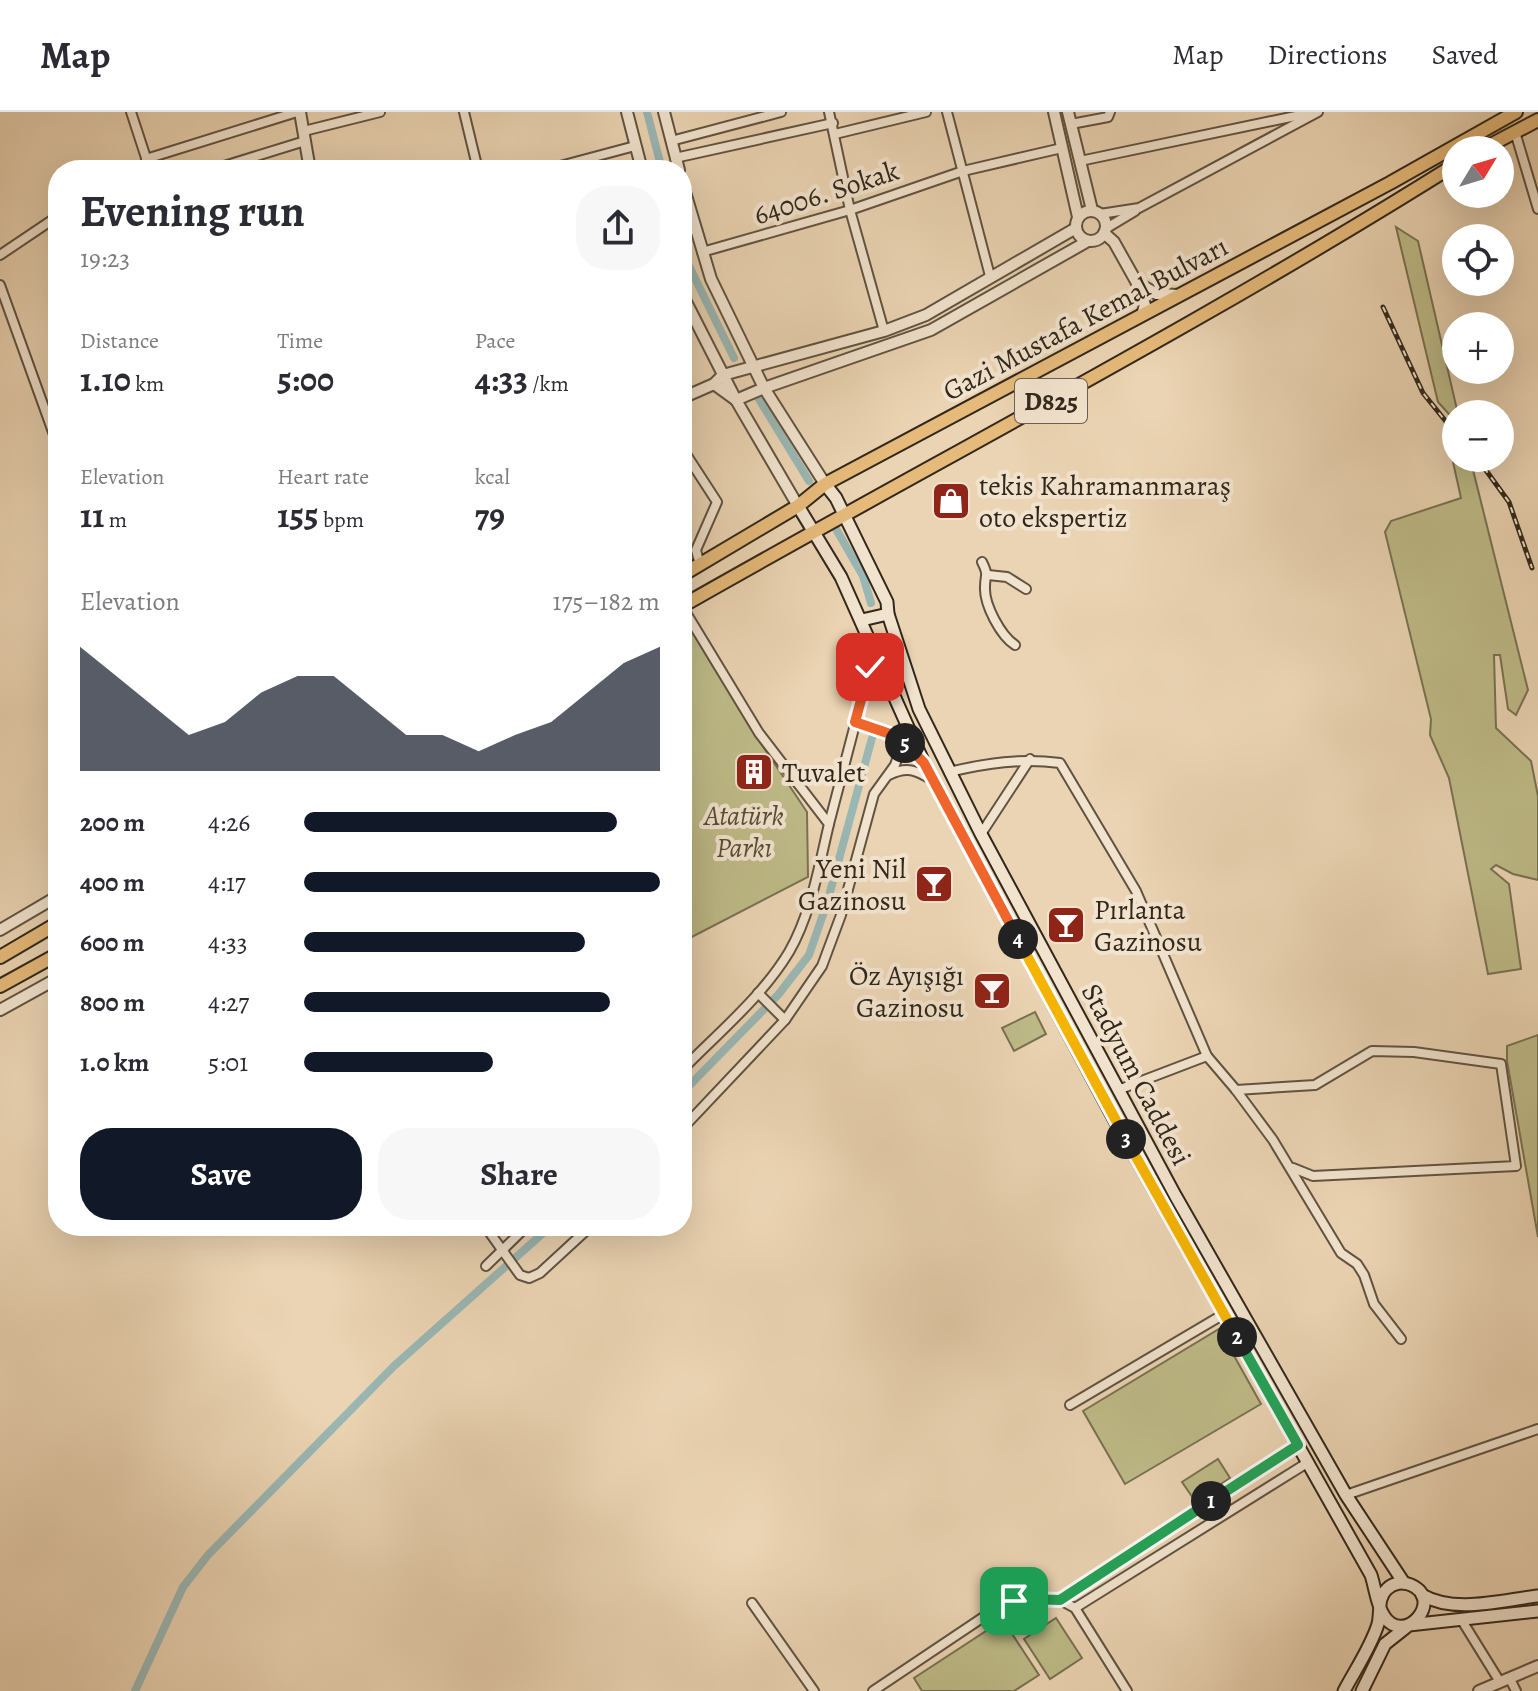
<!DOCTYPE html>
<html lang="en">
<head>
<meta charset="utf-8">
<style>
	:root { --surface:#fff; --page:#f7f7f7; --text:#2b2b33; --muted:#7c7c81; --line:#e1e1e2; --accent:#111827 }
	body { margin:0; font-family:Alegreya,serif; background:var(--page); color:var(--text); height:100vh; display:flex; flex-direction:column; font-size:30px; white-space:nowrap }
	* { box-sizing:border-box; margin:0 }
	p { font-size:26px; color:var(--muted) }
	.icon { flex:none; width:44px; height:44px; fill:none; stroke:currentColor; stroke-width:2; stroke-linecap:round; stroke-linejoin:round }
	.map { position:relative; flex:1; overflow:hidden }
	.drawer { position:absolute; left:48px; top:48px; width:644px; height:1076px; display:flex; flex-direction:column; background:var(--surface); border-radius:32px; box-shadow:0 8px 32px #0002 }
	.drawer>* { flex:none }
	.needle { width:52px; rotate:52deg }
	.controls { position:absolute; left:1442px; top:24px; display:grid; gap:16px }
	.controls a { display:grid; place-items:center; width:72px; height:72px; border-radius:50%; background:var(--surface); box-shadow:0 8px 32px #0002; font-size:40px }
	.pin { position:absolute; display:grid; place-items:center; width:68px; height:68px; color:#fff; margin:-34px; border-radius:16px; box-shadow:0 4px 12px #0006 }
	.km { position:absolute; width:40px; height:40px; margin:-20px; border-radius:50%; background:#222; color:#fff; font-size:22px; line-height:40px; text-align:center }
	.round { display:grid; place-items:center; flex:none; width:84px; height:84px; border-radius:32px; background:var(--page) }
	.overview { display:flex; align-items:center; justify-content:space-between; height:136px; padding:0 32px }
	h1 { font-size:44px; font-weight:600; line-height:60px }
	.stats { display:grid; grid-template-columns:repeat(3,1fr); gap:12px; height:136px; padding:8px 32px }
	.stats div { display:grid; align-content:center }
	.stats b { font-size:34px; font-weight:600 }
	.stats small { font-size:22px; font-weight:400 }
	.stats p { font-size:22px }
	.chart { height:224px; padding:16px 32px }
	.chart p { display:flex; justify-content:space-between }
	.chart svg { width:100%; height:144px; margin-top:8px; fill:var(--accent); opacity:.7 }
	.primary-button { display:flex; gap:16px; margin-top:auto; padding:16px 32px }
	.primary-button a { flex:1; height:92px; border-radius:32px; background:var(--accent); color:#fff; font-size:32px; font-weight:600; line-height:92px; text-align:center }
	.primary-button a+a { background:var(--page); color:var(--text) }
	ul { padding:0 32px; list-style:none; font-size:26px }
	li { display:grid; grid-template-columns:128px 96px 1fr; align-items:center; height:60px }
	li i { height:20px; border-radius:10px; background:var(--accent) }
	header { display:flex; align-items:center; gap:48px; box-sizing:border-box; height:112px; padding:0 40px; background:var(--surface); border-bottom:2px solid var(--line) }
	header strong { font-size:38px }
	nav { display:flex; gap:44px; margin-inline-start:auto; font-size:28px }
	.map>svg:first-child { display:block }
	.green { fill:#bebb88; stroke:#787252; stroke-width:2 }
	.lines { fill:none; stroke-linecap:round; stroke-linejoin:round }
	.canal { stroke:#9ab7b4; stroke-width:8 }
	.minor-casing { stroke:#605341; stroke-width:12 }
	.tertiary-casing { stroke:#605341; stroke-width:14 }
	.secondary-casing { stroke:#31281b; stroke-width:15 }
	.trunk-casing { stroke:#31281b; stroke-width:16 }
	.minor { stroke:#f2e3ce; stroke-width:8 }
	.tertiary { stroke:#f2e3ce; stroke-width:10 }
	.secondary { stroke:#f2e3ce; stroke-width:11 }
	.trunk { stroke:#e6ba7a; stroke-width:12 }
	.rail-casing { stroke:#31281b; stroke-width:5 }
	.rail { stroke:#f2e3ce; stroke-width:2; stroke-dasharray:6; stroke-linecap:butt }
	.split-1-casing { stroke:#fff; stroke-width:16 }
	.split-2-casing { stroke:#fff; stroke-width:16 }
	.split-3-casing { stroke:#fff; stroke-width:16 }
	.split-4-casing { stroke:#fff; stroke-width:16 }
	.split-5-casing { stroke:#fff; stroke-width:16 }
	.split-6-casing { stroke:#fff; stroke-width:16 }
	.split-1 { stroke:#22a559; stroke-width:10 }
	.split-2 { stroke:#22a559; stroke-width:10 }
	.split-3 { stroke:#f5b400; stroke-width:10 }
	.split-4 { stroke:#f5b400; stroke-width:10 }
	.split-5 { stroke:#f0652b; stroke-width:10 }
	.split-6 { stroke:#f0652b; stroke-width:10 }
	.labels { text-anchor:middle; stroke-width:8; stroke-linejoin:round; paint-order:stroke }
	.shield { fill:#f2e3ce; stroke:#6b6051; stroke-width:2 }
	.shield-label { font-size:26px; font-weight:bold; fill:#31281b }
	.street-label { font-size:28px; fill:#31281b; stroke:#f2e3ce }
	.poi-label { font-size:28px; fill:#31281b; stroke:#f2e3ce; text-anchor:start }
	.park-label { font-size:28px; font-style:italic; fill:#544d36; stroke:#f2e3ce }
</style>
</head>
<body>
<header>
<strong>Map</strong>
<nav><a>Map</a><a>Directions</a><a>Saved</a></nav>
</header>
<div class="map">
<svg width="1538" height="1579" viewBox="0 0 1538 1579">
	<rect width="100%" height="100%" fill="#ebd4b3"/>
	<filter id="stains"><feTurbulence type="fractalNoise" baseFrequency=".0025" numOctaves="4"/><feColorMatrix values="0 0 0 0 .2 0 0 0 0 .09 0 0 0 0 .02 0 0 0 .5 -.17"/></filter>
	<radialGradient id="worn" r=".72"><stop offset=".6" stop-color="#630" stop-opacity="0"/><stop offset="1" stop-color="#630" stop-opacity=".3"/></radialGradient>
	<g class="green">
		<path d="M1396,115L1418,129L1458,302L1456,310L1438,290Z"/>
		<path d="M1447,323L1456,331V346H1470L1528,578L1516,603L1508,597L1500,543H1494L1496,616L1531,649L1538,684V768L1513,762L1496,753L1491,757L1509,772L1521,857L1488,862L1449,666L1430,623L1431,607L1385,420L1391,409L1461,386Z"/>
		<path d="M682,494L756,624L807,700L808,765L682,830Z"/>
		<path d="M1035,900L1046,922L1014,939L1002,916Z"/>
		<path d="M1538,923V1125L1507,949V934Z"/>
		<path d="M1219,1217L1261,1292L1125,1372L1083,1299Z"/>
		<path d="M1218,1347L1230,1366L1195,1389L1182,1370Z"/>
		<path d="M1056,1506L1082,1546L1050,1567L1024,1527Z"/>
		<path d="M1003,1508L1039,1563L1014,1579H922L914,1566Z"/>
	</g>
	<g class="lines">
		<g class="canal">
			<path d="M647,0L662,58"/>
			<path d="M682,132L687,150L734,246"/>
			<path d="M757,284L809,369"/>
			<path d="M836,417L863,464L871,491"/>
			<path d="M682,981L778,883L809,843L827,791L872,626"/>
			<path d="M135,1579L183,1475L208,1443L394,1254L551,1114"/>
		</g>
		<g class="minor-casing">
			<g id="minor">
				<path d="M131,0L150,58"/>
				<path d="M464,0L478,58"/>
				<path d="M829,0L850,98L884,219"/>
				<path d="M947,0L990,164"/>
				<path d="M1071,12L1108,5L1110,0"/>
				<path d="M304,19L380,0"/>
				<path d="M1515,20L1538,97"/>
				<path d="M835,22L926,0"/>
				<path d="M671,29L781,0"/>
				<path d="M675,46L833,11"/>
				<path d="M146,47L297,0"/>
				<path d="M1080,49L1310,1"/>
				<path d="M211,58L305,29"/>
				<path d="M545,58L635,34"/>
				<path d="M1100,102L1139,96L1318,0"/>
				<path d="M1105,117L1135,99"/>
				<path d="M702,140L850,98L963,59L1062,36"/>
				<path d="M0,143L58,104"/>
				<path d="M0,173L58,334"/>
				<path d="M682,336L717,390L696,438L700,453"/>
				<path d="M982,450C989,464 985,462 985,475C984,493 1001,524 1015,533"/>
				<path d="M988,463L1007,465L1026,477"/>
				<path d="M682,494L759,621L829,712C819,754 811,802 789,840C762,885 718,921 682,958"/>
				<path d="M855,610L896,624L919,646"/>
				<path d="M949,660C987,651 1021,646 1060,651L1136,779L1207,944L1236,978L1273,1028L1341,1141L1357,1152L1364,1163L1374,1192L1401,1227"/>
				<path d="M889,663C907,654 916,658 932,668"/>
				<path d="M829,712L870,555L865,528"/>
				<path d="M981,722L1030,647"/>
				<path d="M758,881L785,908"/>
				<path d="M1118,978L1207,944"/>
				<path d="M1236,978L1315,973L1372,939L1414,940L1501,952L1516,1054L1313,1064L1293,1056"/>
				<path d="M682,1017L785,908L822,854L841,803L874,682L895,653L903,630"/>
				<path d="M485,1114L520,1163L529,1166L540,1161L591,1114"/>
				<path d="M486,1154L527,1114"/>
				<path d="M1070,1293L1224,1202"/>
				<path d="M1346,1383L1538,1317"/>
				<path d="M1060,1488L1298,1333"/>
				<path d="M752,1491L814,1579"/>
				<path d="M1075,1496L1307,1351"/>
				<path d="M1461,1507L1500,1570"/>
				<path d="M1510,1567L1516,1579"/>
				<path d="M873,1579L991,1500L1014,1489L1029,1487L1060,1488L1075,1496L1127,1579"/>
			</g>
		</g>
		<g class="tertiary-casing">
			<g id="tertiary">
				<path d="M300,0L310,58"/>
				<path d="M627,0L642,58"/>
				<path d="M664,0L679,58"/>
				<path d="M1054,0L1078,105"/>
				<path d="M1068,0L1092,98"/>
				<path d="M682,70L711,167L764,276L825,372"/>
				<circle cx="1091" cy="114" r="15"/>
				<path d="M1104,121L1114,130L1137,171"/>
				<path d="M682,182L736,288L798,394"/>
				<path d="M1142,203L1145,193L1137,171L1157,182L1179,183"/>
				<path d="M714,272L736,288L764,276L931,218L1088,129"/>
				<path d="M682,286L714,272L723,263L884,219L926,203L1076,116"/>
				<path d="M0,818L58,784"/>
				<path d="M0,898L58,866"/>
				<path d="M1479,1579L1538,1554"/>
			</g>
		</g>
		<g class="secondary-casing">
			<g id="secondary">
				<path d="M825,372L836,386L887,490L888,502L919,597L981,722L1175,1083L1346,1383L1404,1471"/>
				<path d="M798,394L841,465L924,651L1113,1005L1371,1463C1375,1475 1377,1494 1384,1504C1404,1535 1445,1488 1411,1473C1403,1469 1393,1471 1387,1477C1377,1486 1381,1500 1378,1512C1371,1535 1355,1558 1344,1579"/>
				<path d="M862,508L888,502"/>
				<path d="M1422,1483C1455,1502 1502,1488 1538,1484"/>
				<path d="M1362,1579L1385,1532L1409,1513L1538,1499"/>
			</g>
		</g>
		<g class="trunk-casing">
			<g id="trunk">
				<path d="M1481,38L1538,8"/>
				<path d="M682,463L798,394L825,372L1390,71L1516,0"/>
				<path d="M682,494C940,347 1205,210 1456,52"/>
				<path d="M0,845L58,811"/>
				<path d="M0,874L58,842"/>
			</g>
		</g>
		<use href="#minor" class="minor"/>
		<use href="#tertiary" class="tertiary"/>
		<use href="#secondary" class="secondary"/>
		<use href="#trunk" class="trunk"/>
		<g class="rail-casing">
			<g id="rail">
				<path d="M1383,195L1423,281L1456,322"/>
				<path d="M1477,346L1509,390L1532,456"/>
			</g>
		</g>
		<use href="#rail" class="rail"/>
	</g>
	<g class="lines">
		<g class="split-1-casing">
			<path id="split-1" d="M1014,1489L1029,1487L1060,1488L1211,1389"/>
		</g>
		<g class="split-2-casing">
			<path id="split-2" d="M1211,1389L1298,1333L1237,1225"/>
		</g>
		<g class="split-3-casing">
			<path id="split-3" d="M1126,1027L1237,1225"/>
		</g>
		<g class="split-4-casing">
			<path id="split-4" d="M1018,827L1126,1027"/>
		</g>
		<g class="split-5-casing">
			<path id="split-5" d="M905,631L924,651L1018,827"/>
		</g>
		<g class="split-6-casing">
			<path id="split-6" d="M870,555L855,610L896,624L905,631"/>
		</g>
		<use href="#split-1" class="split-1"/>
		<use href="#split-2" class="split-2"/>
		<use href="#split-3" class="split-3"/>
		<use href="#split-4" class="split-4"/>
		<use href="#split-5" class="split-5"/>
		<use href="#split-6" class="split-6"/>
	</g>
	<defs>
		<g id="shop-square" transform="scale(2)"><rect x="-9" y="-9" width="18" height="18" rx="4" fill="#8f2418" stroke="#f2e3ce"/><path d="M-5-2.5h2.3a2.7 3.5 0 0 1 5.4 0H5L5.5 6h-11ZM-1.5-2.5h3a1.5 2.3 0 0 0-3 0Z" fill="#fff"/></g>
		<g id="building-square" transform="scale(2)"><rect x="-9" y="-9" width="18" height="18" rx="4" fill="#8f2418" stroke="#f2e3ce"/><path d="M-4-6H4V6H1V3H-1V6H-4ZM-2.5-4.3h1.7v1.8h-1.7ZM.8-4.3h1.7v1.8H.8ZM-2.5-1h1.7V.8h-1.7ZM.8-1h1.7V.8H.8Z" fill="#fff"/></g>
		<g id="bar-square" transform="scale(2)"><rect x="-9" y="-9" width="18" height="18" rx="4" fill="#8f2418" stroke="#f2e3ce"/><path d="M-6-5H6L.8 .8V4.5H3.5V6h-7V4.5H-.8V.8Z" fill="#fff"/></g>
	</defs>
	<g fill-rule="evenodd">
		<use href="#shop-square" x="951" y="389"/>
		<use href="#building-square" x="754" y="660"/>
		<use href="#bar-square" x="934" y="772"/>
		<use href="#bar-square" x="1066" y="813"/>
		<use href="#bar-square" x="992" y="879"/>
	</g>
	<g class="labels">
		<rect class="shield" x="1015" y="267" width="72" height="44" rx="6"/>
		<g class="shield-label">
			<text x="1051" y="298">D825</text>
		</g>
		<g class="street-label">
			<text transform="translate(826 80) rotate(-18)" y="10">64006. Sokak</text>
			<text transform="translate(1085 206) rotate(-28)" y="10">Gazi Mustafa Kemal Bulvarı</text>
			<text transform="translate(1137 962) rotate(62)" y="10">Stadyum Caddesi</text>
		</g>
		<g class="poi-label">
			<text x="979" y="383">tekis Kahramanmaraş<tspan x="979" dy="32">oto ekspertiz</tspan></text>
			<text x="782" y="670">Tuvalet</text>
			<text x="906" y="766" text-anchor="end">Yeni Nil<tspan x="906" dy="32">Gazinosu</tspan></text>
			<text x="1094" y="807">Pırlanta<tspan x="1094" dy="32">Gazinosu</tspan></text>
			<text x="964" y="873" text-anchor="end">Öz Ayışığı<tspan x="964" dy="32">Gazinosu</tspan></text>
		</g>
		<g class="park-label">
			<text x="744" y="713">Atatürk<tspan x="744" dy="32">Parkı</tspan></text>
		</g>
	</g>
	<rect width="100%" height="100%" filter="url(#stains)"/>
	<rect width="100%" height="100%" fill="url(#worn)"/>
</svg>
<div class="controls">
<a><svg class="needle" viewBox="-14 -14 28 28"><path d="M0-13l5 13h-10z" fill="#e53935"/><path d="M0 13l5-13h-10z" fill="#7c7c81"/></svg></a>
<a><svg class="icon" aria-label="locate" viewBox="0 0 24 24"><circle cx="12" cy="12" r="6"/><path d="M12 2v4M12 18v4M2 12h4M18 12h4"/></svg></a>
<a>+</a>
<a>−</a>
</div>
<div class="pin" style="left:1014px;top:1489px;background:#1e9e55"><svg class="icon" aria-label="arrive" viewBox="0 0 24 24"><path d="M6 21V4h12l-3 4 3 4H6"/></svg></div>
<div class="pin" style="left:870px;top:555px;background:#d93025"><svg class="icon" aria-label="check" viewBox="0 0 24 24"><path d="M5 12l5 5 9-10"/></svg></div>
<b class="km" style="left:1211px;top:1389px">1</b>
<b class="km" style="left:1237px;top:1225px">2</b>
<b class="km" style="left:1126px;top:1027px">3</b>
<b class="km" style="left:1018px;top:827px">4</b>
<b class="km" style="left:905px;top:631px">5</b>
<section class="drawer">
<div class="overview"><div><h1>Evening run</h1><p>19:23</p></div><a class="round"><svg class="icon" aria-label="share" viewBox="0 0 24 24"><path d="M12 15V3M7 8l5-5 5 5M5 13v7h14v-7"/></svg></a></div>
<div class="stats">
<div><p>Distance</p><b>1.10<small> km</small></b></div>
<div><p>Time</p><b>5:00</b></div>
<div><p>Pace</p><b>4:33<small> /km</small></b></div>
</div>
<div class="stats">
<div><p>Elevation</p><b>11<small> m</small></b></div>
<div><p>Heart rate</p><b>155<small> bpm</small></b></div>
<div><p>kcal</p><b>79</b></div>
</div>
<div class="chart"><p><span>Elevation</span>175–182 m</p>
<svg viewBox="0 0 160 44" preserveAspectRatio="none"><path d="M0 44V6L10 15L20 24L30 33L40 29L50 20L60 15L70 15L80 24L90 33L100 33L110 38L120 33L130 29L140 20L150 11L160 6V44z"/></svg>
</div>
<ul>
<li><b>200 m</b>4:26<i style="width:88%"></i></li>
<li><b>400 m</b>4:17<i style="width:100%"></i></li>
<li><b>600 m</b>4:33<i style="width:79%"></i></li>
<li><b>800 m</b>4:27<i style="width:86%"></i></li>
<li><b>1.0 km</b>5:01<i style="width:53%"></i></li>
</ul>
<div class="primary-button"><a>Save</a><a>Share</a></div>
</section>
</div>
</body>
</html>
